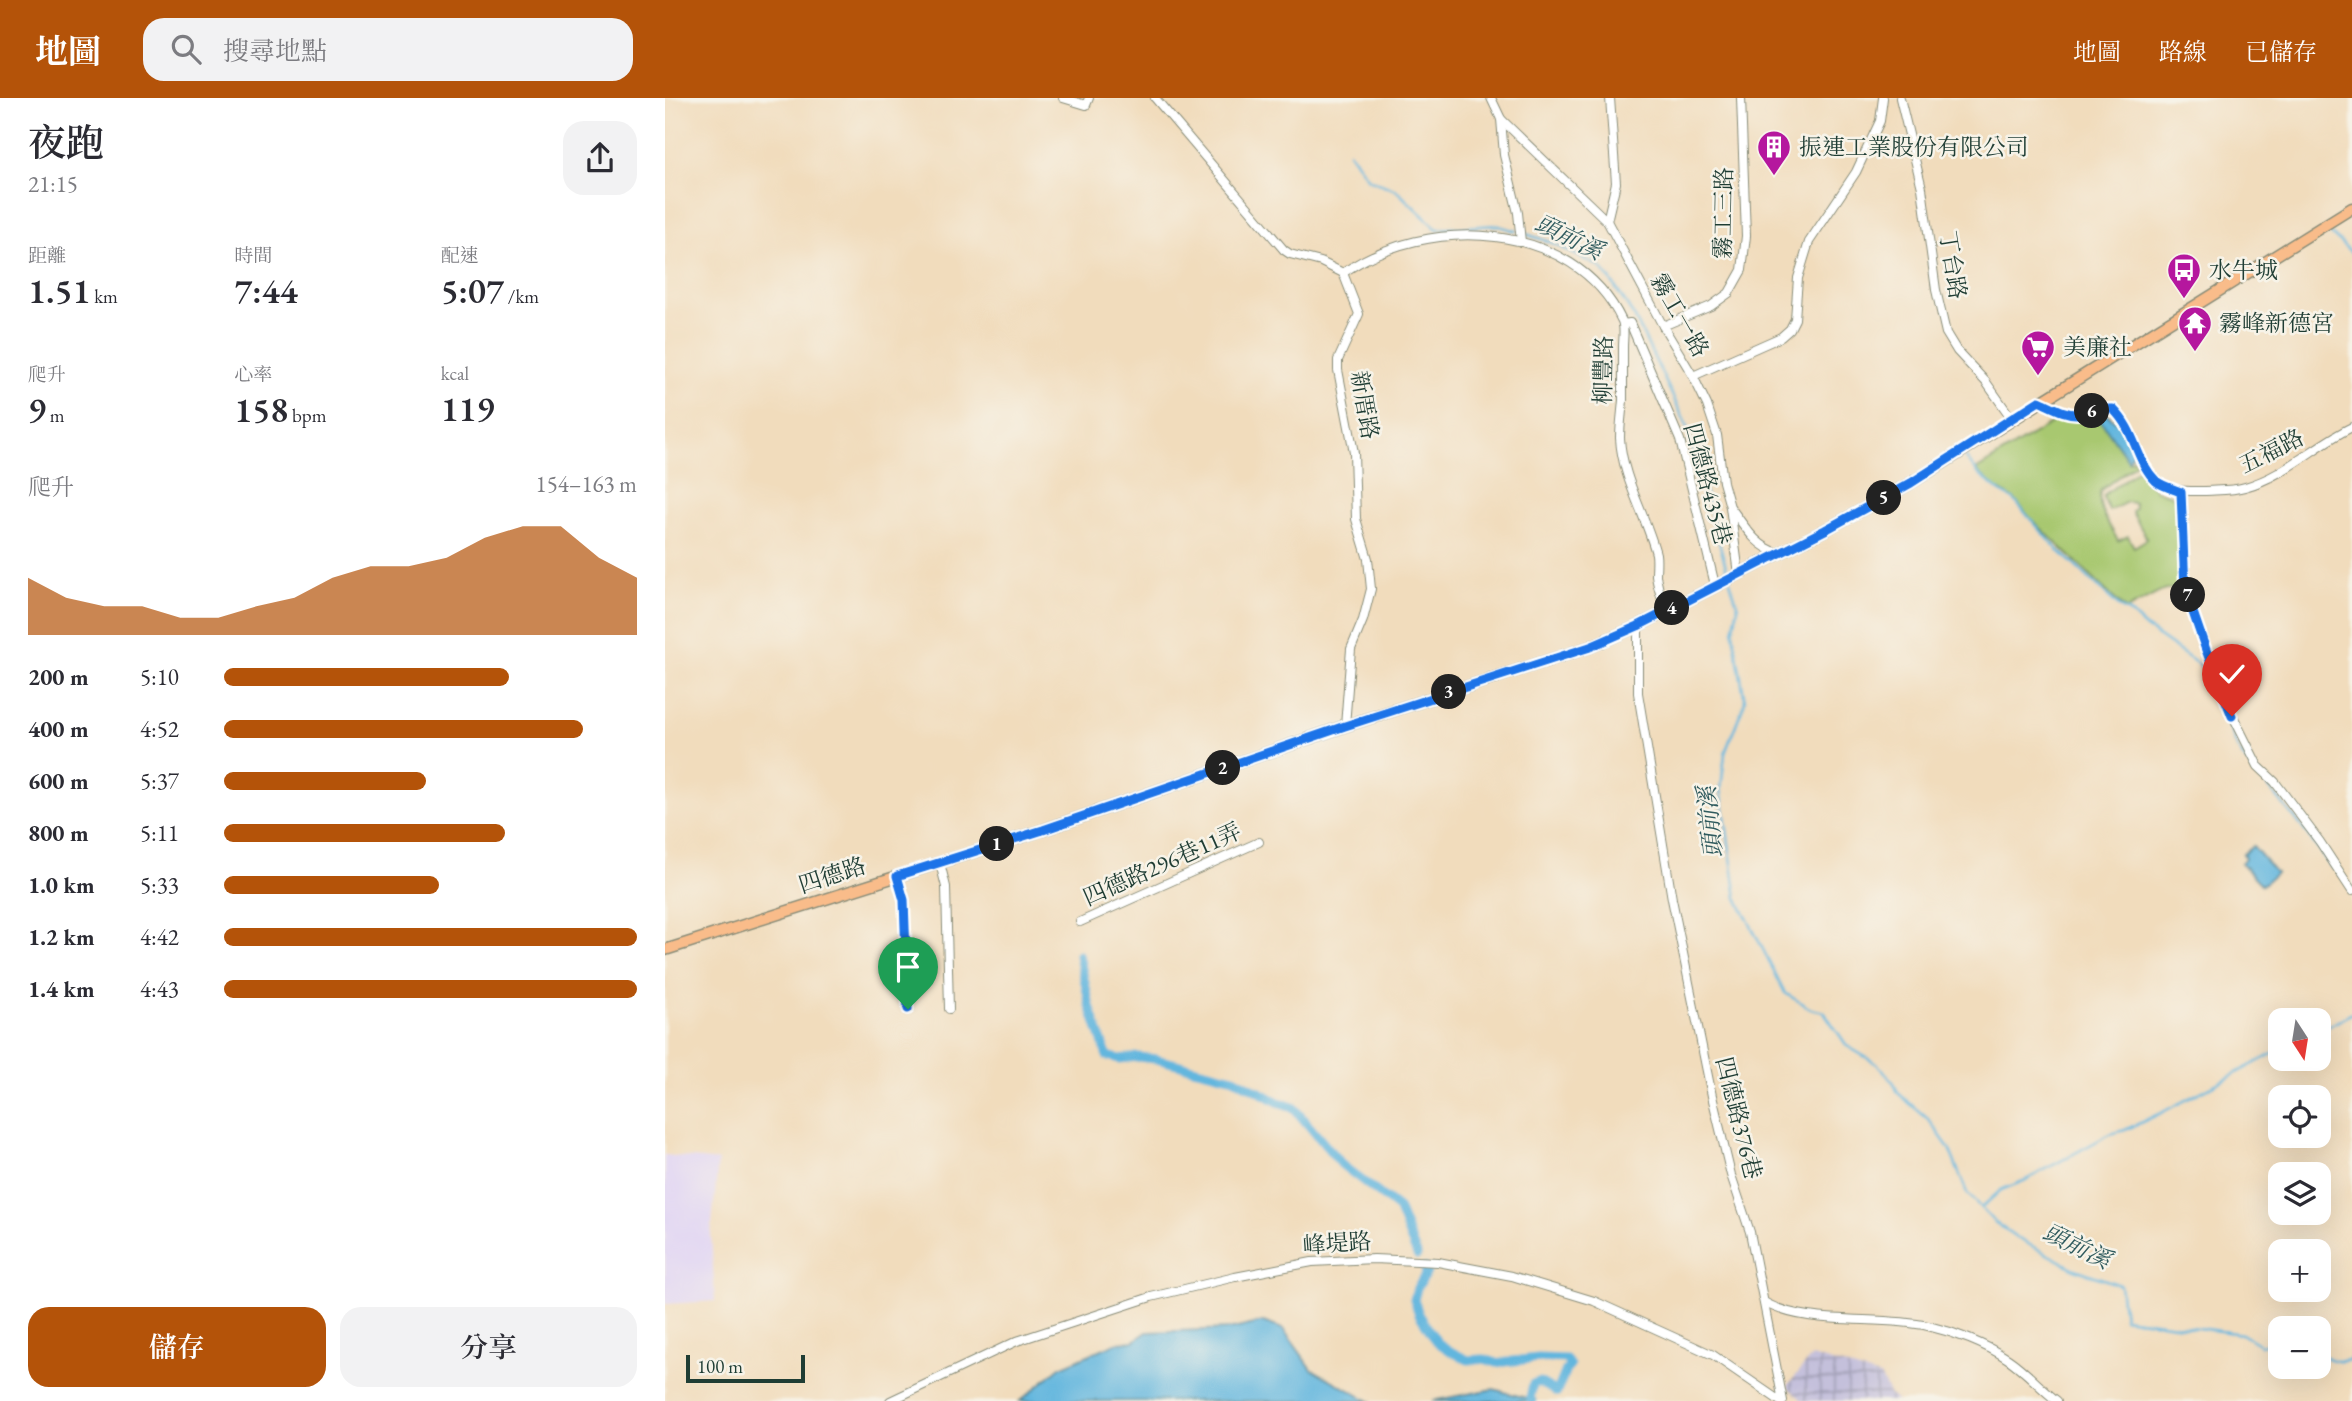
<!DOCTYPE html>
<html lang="zh-TW">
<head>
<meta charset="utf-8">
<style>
	:root { --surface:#fff; --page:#f2f2f3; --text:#2b2b33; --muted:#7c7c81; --accent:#b45309 }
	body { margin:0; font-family:"EB Garamond","Noto Serif TC",serif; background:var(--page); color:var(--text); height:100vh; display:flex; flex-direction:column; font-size:26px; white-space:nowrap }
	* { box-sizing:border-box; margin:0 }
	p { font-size:23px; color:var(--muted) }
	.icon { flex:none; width:38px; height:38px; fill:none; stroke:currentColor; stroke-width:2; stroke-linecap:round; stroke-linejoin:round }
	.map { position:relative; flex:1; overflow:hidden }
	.sheet { display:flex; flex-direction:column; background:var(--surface); width:665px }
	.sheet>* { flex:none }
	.needle { width:46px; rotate:168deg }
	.buttons { position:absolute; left:1603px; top:910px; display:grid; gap:14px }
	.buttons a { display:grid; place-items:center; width:63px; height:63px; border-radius:14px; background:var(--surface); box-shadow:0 7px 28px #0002; font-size:35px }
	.scale { position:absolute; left:21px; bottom:18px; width:119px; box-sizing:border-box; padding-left:7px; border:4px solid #1f3d34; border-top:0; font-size:19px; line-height:24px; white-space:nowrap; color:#1f3d34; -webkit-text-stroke:5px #f7f3e8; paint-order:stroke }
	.pin { position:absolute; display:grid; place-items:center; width:60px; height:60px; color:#fff; margin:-72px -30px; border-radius:50% 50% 50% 0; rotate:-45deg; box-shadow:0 0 7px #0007 }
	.pin .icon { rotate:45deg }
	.km { position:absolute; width:35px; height:35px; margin:-18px; border-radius:50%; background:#222; color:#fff; font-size:19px; line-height:35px; text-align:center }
	.round { display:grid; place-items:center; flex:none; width:74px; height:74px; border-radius:21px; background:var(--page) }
	.summary { display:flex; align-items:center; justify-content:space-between; height:119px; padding:0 28px }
	h1 { font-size:38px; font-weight:600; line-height:52px }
	.stats { display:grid; grid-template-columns:repeat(3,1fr); gap:10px; height:119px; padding:7px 28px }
	.stats div { display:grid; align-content:center }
	.stats b { font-size:35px; font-weight:600 }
	.stats small { font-size:19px; font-weight:400 }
	.stats p { font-size:19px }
	.chart { height:196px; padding:14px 28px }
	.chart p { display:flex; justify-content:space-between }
	.chart svg { width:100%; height:126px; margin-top:7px; fill:var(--accent); opacity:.7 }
	.action { display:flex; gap:14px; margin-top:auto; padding:14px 28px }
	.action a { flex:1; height:80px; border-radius:21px; background:var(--accent); color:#fff; font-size:28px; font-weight:600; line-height:80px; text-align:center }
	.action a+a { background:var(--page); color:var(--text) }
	ul { padding:0 28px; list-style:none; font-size:23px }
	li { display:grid; grid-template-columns:112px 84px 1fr; align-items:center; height:52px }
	li i { height:18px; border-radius:9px; background:var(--accent) }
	header { display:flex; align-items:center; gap:42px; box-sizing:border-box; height:98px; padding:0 35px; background:var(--accent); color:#fff }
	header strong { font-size:33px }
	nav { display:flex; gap:38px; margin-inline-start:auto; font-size:24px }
	.search { width:490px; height:63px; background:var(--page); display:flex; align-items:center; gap:18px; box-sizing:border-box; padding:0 24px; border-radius:21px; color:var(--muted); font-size:26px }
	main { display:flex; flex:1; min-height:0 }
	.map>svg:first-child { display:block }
	.built { fill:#e0d4f4 }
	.industrial { fill:url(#industrial-grid) }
	.grass { fill:#a8c870; stroke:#648252; stroke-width:2 }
	.water { fill:#62b6de; stroke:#407a89; stroke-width:2 }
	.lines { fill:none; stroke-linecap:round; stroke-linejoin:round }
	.stream { stroke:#62b6de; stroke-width:2.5 }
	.canal { stroke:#62b6de; stroke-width:9 }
	.minor-casing { stroke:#888c78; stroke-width:10 }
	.major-casing { stroke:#888c78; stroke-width:13 }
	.minor { stroke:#fff; stroke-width:8 }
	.major { stroke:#f9bc8a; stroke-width:10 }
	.route-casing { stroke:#fff; stroke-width:14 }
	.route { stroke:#1a73e8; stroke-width:9 }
	.labels { text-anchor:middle; stroke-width:5; stroke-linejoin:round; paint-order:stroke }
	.poi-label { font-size:23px; fill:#1f3d34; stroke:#f7f3e8; text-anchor:start }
	.street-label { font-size:23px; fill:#1f3d34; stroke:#f7f3e8 }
	.water-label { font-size:24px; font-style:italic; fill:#305b5e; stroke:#f7f3e8 }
</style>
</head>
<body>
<header>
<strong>地圖</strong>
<div class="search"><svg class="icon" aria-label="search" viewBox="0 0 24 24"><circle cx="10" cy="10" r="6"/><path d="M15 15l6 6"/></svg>搜尋地點</div>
<nav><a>地圖</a><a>路線</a><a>已儲存</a></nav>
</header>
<main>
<section class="sheet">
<div class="summary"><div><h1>夜跑</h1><p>21:15</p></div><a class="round"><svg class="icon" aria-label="share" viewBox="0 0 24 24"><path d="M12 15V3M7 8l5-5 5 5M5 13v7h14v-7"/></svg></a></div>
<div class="stats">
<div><p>距離</p><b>1.51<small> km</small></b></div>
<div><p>時間</p><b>7:44</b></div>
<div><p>配速</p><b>5:07<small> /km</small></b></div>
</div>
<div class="stats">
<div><p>爬升</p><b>9<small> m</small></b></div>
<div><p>心率</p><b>158<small> bpm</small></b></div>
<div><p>kcal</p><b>119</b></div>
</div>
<div class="chart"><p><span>爬升</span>154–163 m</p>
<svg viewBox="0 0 160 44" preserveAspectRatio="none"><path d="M0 44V24L10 31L20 34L30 34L40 38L50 38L60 34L70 31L80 24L90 20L100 20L110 17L120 10L130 6L140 6L150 17L160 24V44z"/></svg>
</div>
<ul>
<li><b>200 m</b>5:10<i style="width:69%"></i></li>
<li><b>400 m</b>4:52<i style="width:87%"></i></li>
<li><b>600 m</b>5:37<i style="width:49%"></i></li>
<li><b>800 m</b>5:11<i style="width:68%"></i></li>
<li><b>1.0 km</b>5:33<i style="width:52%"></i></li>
<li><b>1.2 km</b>4:42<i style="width:100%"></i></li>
<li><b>1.4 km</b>4:43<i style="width:100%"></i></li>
</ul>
<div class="action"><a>儲存</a><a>分享</a></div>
</section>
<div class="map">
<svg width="1687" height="1303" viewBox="0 0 1687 1303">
	<defs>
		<pattern id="industrial-grid" width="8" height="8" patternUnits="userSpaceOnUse" patternTransform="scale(1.75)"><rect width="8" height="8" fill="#c4c0db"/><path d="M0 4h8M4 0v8" fill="none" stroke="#9f9db2"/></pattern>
	</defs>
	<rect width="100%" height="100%" fill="#f7f3e8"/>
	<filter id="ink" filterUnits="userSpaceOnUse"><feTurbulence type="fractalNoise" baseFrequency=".0143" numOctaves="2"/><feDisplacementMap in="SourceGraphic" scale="14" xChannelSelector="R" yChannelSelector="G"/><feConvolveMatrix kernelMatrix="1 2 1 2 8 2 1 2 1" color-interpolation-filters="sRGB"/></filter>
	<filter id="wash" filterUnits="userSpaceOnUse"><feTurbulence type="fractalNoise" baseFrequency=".00686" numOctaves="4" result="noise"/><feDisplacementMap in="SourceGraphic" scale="28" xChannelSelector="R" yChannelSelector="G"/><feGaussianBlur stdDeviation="1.57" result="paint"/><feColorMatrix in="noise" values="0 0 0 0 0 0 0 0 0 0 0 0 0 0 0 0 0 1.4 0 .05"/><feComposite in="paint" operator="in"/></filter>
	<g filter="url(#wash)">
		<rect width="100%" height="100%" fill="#f1dcbc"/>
		<path class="built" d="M0,1057L53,1063L46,1136L50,1203L0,1206Z"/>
		<path class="industrial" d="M1147,1258L1215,1278L1225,1297L1233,1303H1138L1122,1288Z"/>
		<path class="grass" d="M1430,314L1464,363L1468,361L1471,365L1436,392C1429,408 1446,428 1453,443L1463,438L1469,449L1482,441L1467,414L1470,410L1469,405L1462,404L1444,413L1438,400L1440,396L1475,370L1490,392L1507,397L1512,403L1514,489L1497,493L1461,512L1367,422L1348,400L1333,392L1311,372L1398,318L1407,320Z"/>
		<g class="water">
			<path d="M1436,313C1451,320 1478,346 1463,362L1430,314Z"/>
			<path d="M1588,748L1611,775L1597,787L1576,765L1580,760L1578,756Z"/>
			<path d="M598,1224L618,1231L647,1271L704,1303H355L395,1269L451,1245L469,1243L482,1234L568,1231Z"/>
			<path d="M828,1291L872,1303H767Z"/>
		</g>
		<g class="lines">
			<g class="stream">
				<path d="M684,54L703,81L731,92L772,131L831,127L851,133"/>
				<path d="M858,135L885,144L935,169L945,181L970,220L1021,326L1063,476"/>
				<path d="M1666,136L1687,155"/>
				<path d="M1301,360L1313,375L1335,394L1348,401L1393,452L1457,511L1464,514L1481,530L1540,571L1573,651L1581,663L1634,725L1667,770"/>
				<path d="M1065,483L1073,509L1068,534L1080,603L1060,655L1056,691L1072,800L1120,895L1146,911L1159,914L1182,948L1212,966L1229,985L1233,995L1264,1022L1284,1050L1302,1095L1328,1123L1354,1141L1410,1171L1455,1187L1459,1220L1577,1236L1595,1247L1615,1242"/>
				<path d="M1654,934L1687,915"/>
				<path d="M1316,1110L1336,1092L1361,1082L1445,1036L1460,1032L1496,1015L1615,952"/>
				<path d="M1654,1254C1664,1262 1674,1266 1687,1261"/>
			</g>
			<g class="canal">
				<path d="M414,857L425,908L442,958L454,961L473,959L491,961L569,980L613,1004L628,1009L677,1067L733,1110L752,1157"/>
				<path d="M760,1170L762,1174L752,1190L749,1202L754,1216L772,1244L787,1254L803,1262L819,1261L832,1265L873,1260L901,1261L905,1268L901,1272L892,1294L874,1284L868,1286L865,1300L867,1303"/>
			</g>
		</g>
	</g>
	<g filter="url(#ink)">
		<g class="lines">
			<g class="minor-casing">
				<g id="minor">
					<path d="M398,0L421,7L424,0"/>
					<path d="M490,0L619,152L625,156L656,164L678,175L694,216L673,262V272L689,355L691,421L703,461L706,491L698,522L686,551L680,628"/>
					<path d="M826,0L836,21L839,57L853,115L856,144"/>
					<path d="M1235,0L1257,90L1271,192L1281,235L1292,253L1321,284L1347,321"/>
					<path d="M836,21L942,123L998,228L1028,278L1042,307L1052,337L1058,384L1065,409L1074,476"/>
					<path d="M942,123L951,85L945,0"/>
					<path d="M678,175C761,116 909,122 957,223C960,230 958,241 958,249C958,267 958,285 958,302C957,315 955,327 955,340C957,380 981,417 991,456C992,463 991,470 991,477C992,489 997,501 1001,513"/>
					<path d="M958,226L965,225L1015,342L1050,487"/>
					<path d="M998,228L1046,208L1064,195L1077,172L1081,138L1076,0"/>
					<path d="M1028,278L1116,239L1125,231L1130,221L1133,180L1144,144L1191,74L1215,23L1218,0"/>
					<path d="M1374,303C1386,308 1400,317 1413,316C1426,315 1436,310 1448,311C1470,332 1472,368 1491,384C1504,394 1523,393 1538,393C1551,392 1567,393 1580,389C1620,378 1650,347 1687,329"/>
					<path d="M1516,394L1520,491L1541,552L1568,618L1593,668L1610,684L1655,744L1687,793"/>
					<path d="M1066,410C1080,429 1091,449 1114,455"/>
					<path d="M973,528V595L1007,801L1047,998L1066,1077L1085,1134L1118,1303"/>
					<path d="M275,765L281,789L284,911"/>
					<path d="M232,778L239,802L243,911"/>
					<path d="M415,824L594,744"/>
					<path d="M1099,1204C1142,1229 1213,1217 1263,1228C1289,1234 1321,1246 1343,1261C1361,1273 1375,1290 1392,1303"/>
					<path d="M225,1303L352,1243L486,1199L570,1179L647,1164L709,1161L773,1164L847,1178L929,1203L1048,1257L1115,1303"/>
				</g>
			</g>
			<g class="major-casing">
				<path id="major" d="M0,852L378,732L680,628L925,549L973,528L1160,432L1246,385L1687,110"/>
			</g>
			<use href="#minor" class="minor"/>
			<use href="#major" class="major"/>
		</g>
	</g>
	<g class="lines" filter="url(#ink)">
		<g class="route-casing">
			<path id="route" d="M243,911L239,802L232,778L378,732L680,628L925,549L973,528L1160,432L1246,385L1374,303C1386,308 1400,317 1413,316C1426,315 1436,310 1448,311C1471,333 1471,364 1491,383C1497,388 1508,391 1516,394L1520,491L1541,552L1567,618"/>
		</g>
		<use href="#route" class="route"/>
	</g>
	<defs>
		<g id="building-pin" transform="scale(1.75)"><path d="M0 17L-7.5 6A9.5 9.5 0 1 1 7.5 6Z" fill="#b5179e" stroke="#f7f3e8"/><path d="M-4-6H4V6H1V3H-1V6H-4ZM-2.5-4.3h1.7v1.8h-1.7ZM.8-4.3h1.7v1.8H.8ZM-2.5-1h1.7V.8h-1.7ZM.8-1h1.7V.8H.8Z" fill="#fff"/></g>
		<g id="bus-pin" transform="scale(1.75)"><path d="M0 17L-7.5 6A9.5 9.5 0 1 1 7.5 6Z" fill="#b5179e" stroke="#f7f3e8"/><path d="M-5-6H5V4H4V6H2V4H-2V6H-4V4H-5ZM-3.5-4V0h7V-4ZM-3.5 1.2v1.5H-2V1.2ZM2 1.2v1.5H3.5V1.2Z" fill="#fff"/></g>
		<g id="temple-pin" transform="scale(1.75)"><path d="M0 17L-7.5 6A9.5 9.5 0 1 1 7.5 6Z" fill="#b5179e" stroke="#f7f3e8"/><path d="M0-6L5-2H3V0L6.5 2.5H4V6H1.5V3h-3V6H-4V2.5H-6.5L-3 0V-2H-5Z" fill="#fff"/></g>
		<g id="supermarket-pin" transform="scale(1.75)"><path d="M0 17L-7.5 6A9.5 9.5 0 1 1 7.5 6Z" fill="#b5179e" stroke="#f7f3e8"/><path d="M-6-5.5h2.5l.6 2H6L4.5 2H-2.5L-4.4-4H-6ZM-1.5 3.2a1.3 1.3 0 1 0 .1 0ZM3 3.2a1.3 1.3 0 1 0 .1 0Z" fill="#fff"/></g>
	</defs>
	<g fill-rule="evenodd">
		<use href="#building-pin" x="1109" y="49"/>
		<use href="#bus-pin" x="1519" y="172"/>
		<use href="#temple-pin" x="1530" y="225"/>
		<use href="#supermarket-pin" x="1373" y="249"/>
	</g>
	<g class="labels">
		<g class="poi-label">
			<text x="1134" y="57">振連工業股份有限公司</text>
			<text x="1544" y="180">水牛城</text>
			<text x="1554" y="233">霧峰新德宮</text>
			<text x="1398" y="257">美廉社</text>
		</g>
		<g class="street-label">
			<text transform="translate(1058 115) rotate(-89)" y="8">霧工三路</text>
			<text transform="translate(1288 167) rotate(81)" y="8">丁台路</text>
			<text transform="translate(1015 217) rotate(60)" y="8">霧工一路</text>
			<text transform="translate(938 272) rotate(-89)" y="8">柳豐路</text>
			<text transform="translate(700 307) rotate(80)" y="8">新厝路</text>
			<text transform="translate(1606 353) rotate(-27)" y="8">五福路</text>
			<text transform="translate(1043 386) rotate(75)" y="8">四德路435巷</text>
			<text transform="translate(497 766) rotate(-24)" y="8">四德路296巷11弄</text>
			<text transform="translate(167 777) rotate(-18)" y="8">四德路</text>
			<text transform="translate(1074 1020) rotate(76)" y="8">四德路376巷</text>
			<text transform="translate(672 1145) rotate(-4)" y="8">峰堤路</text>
		</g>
		<g class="water-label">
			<text transform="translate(904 139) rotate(26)" y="8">頭前溪</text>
			<text transform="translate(1045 724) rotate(-96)" y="8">頭前溪</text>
			<text transform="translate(1412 1148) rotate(26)" y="8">頭前溪</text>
		</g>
	</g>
</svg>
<div class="buttons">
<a><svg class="needle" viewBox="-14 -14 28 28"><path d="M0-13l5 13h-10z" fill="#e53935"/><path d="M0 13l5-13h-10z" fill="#7c7c81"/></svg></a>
<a><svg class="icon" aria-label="locate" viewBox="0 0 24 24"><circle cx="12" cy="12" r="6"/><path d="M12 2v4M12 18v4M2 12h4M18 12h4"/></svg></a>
<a><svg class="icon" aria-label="layers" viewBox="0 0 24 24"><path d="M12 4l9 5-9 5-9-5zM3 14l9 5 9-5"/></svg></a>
<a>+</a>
<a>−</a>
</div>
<div class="scale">100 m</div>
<div class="pin" style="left:243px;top:911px;background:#1e9e55"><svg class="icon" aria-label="arrive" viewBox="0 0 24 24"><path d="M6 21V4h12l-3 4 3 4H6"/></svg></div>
<div class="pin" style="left:1567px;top:618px;background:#d93025"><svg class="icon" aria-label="check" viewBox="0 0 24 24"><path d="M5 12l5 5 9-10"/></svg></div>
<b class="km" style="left:332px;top:746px">1</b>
<b class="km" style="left:558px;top:670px">2</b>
<b class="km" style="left:784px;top:594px">3</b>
<b class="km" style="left:1007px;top:510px">4</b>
<b class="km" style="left:1219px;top:400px">5</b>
<b class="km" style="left:1427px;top:313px">6</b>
<b class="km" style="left:1523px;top:497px">7</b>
</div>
</main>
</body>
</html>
